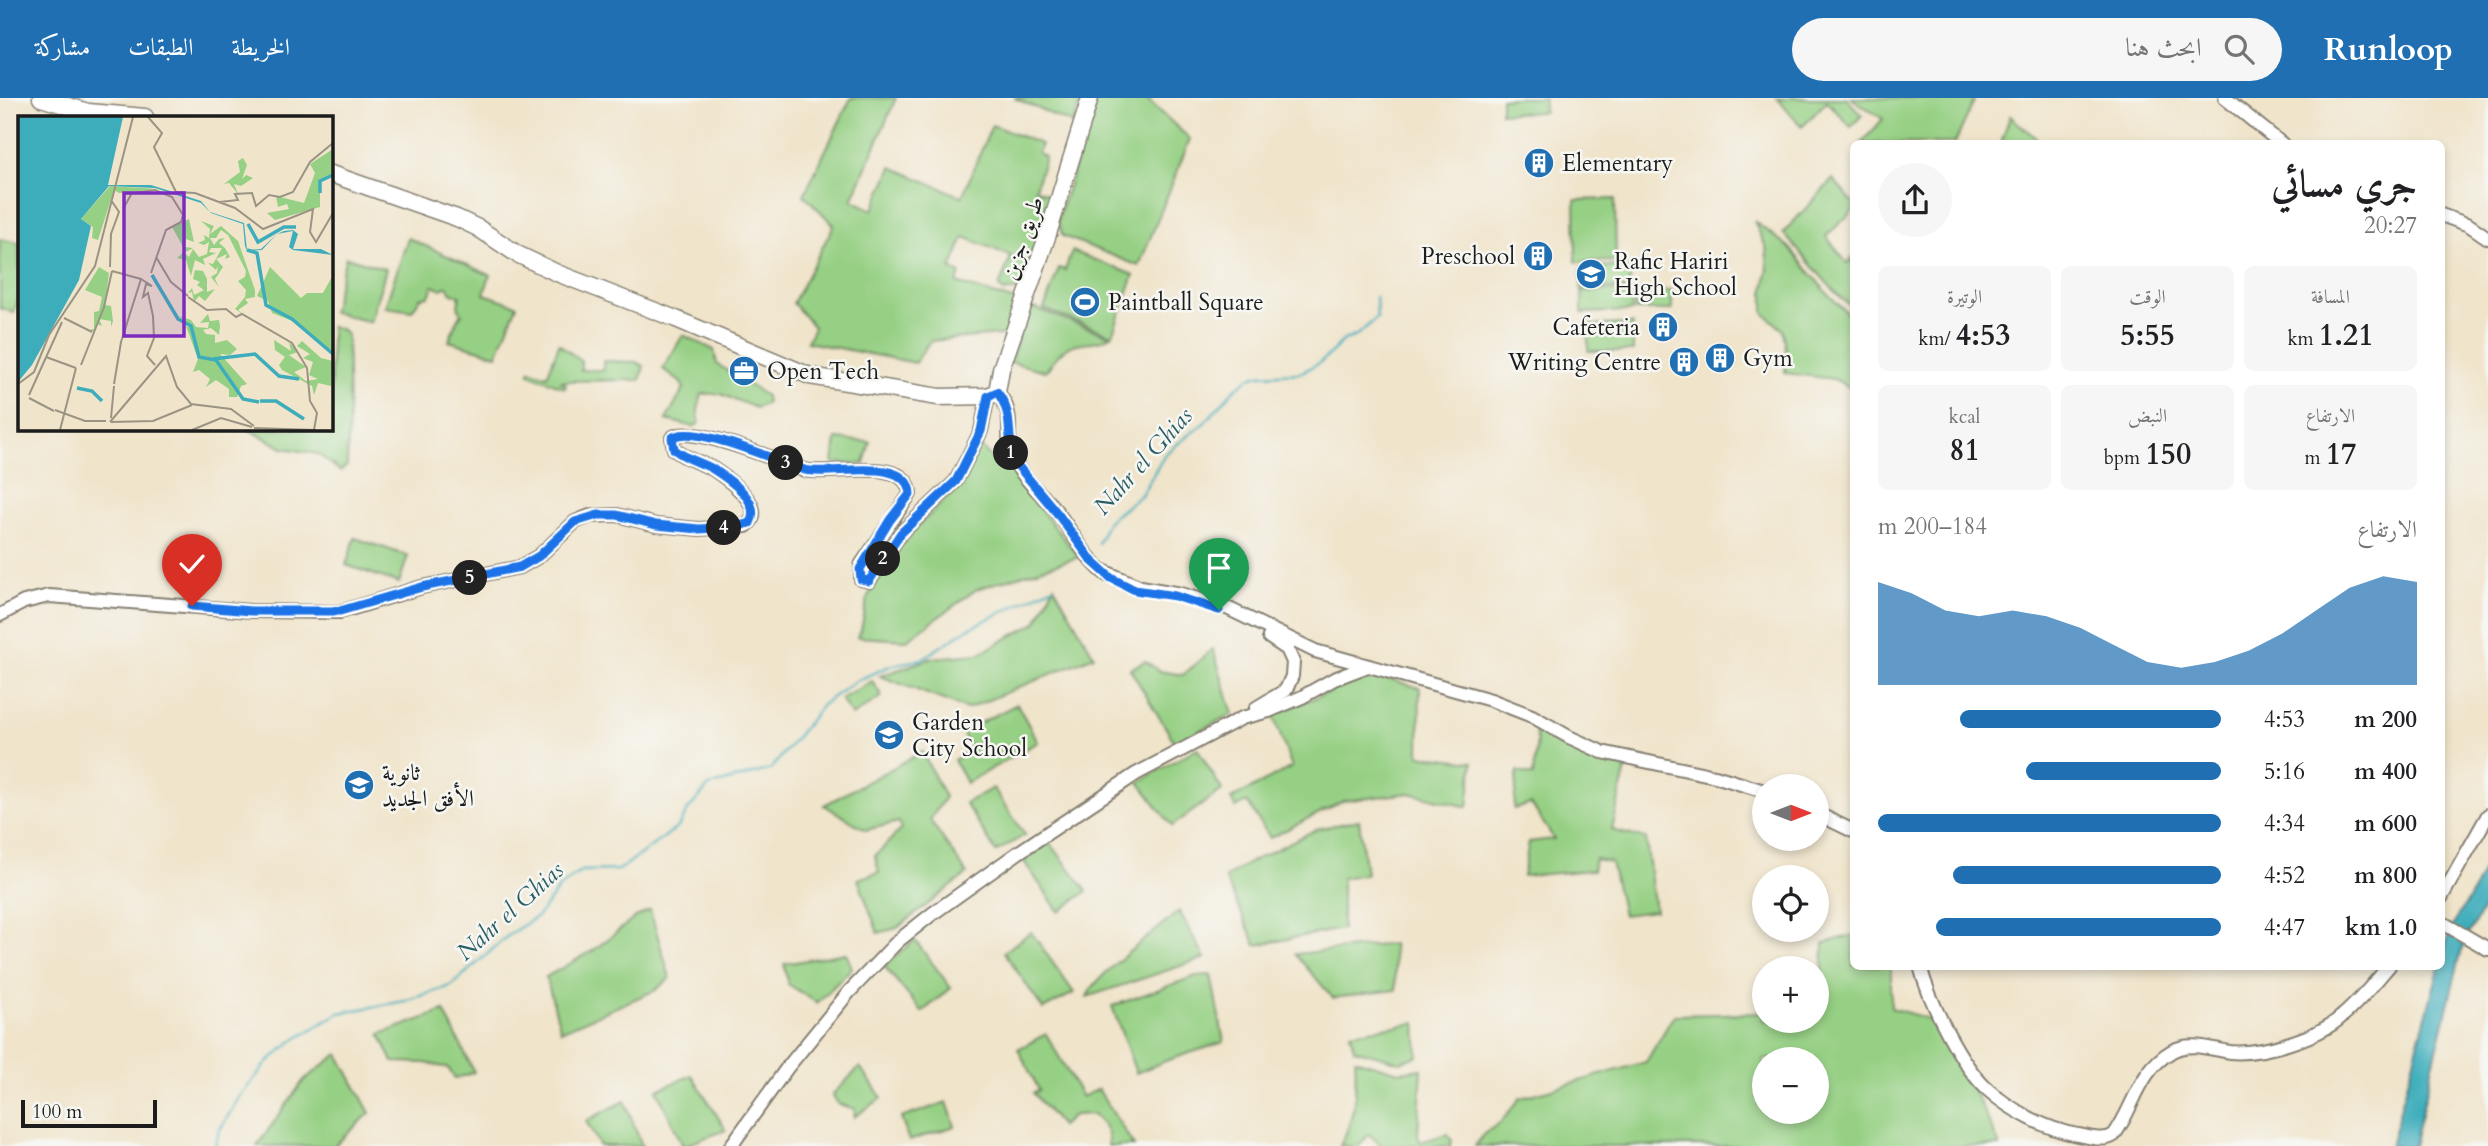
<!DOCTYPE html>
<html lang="ar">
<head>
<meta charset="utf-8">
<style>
	:root { --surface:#fff; --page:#f6f6f6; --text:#202124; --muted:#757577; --accent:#1f6fb2 }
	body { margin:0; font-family:Cardo,Amiri,serif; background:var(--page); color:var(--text); direction:rtl; height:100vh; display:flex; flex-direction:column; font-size:26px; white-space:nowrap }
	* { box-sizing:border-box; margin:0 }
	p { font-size:23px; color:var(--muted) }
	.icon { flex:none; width:38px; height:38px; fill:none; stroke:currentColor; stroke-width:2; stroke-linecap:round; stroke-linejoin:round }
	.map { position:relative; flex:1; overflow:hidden; direction:ltr }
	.side { position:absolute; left:1850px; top:42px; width:595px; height:830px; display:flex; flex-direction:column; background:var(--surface); border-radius:10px; box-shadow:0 4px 10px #0003; direction:rtl }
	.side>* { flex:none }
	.needle { width:46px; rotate:90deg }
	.buttons { position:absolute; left:1752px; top:676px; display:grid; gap:14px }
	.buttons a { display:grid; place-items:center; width:77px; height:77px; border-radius:50%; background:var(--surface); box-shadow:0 4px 10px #0003; font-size:35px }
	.scale { position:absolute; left:21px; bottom:18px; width:136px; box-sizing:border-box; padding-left:7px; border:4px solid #1c1c1c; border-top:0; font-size:19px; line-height:24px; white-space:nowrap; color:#1c1c1c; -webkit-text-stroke:5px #f6f6f2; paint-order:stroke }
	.pin { position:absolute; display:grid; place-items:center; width:60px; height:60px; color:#fff; margin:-72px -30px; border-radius:50% 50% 50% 0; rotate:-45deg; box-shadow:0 0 7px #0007 }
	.pin .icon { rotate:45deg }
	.km { position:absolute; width:35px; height:35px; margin:-18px; border-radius:50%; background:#222; color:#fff; font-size:19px; line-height:35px; text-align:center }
	.round { display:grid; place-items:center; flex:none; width:74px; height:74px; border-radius:37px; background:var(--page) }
	.headline { display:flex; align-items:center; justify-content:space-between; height:119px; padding:0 28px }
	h1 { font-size:38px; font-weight:600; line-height:52px }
	.stats { display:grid; grid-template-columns:repeat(3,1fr); gap:10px; height:119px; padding:7px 28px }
	.stats div { display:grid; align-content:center; border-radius:10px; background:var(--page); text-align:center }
	.stats b { font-size:30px; font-weight:600 }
	.stats small { font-size:19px; font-weight:400 }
	.stats p { font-size:19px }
	.chart { height:196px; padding:14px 28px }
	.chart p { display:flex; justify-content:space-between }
	.chart svg { width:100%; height:126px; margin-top:7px; fill:var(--accent); opacity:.7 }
	ul { padding:0 28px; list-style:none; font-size:23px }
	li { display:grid; grid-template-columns:112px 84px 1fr; align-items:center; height:52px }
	li i { height:18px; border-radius:9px; background:var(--accent) }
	header { display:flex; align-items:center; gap:42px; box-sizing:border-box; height:98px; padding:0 35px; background:var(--accent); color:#fff }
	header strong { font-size:33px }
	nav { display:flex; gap:38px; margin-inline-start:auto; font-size:24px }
	.search { width:490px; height:63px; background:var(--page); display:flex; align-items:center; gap:18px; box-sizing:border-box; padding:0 24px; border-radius:38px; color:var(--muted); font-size:26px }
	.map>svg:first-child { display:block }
	.green { fill:#96d084; stroke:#597650; stroke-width:2; fill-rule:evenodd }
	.water { fill:#3eadbb; stroke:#2d646c; stroke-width:2 }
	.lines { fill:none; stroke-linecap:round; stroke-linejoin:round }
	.stream { stroke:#3eadbb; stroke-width:2.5 }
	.minor-casing { stroke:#868073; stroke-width:16 }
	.major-casing { stroke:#868073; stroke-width:19 }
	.minor { stroke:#fff; stroke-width:12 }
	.major { stroke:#fff; stroke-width:16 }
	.route-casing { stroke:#fff; stroke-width:14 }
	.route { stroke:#1a73e8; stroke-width:9 }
	.labels { text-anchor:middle; stroke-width:5; stroke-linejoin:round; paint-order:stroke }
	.poi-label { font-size:23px; fill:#1c1c1c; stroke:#f6f6f2; text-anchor:start }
	.street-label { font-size:23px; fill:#1c1c1c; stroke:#f6f6f2 }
	.water-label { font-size:24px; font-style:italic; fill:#2b5d64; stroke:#f6f6f2 }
	.inset-river { fill:none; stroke:#3eadbb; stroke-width:3.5 }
	.inset-road { fill:none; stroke:#9b9484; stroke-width:2 }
	.view { fill:#7b2cbf; fill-opacity:0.15; stroke:#7b2cbf; stroke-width:3.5 }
	.inset-edge { fill:none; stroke:#1c1c1c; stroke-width:3.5 }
</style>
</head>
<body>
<header>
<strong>Runloop</strong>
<div class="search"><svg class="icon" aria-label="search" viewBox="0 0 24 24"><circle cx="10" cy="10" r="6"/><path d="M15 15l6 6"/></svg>ابحث هنا</div>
<nav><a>الخريطة</a><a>الطبقات</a><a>مشاركة</a></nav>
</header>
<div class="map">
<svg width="2488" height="1048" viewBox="0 0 2488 1048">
	<rect width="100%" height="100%" fill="#f6f6f2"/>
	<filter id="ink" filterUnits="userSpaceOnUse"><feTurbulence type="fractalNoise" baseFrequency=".0143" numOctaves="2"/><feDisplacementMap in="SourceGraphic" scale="14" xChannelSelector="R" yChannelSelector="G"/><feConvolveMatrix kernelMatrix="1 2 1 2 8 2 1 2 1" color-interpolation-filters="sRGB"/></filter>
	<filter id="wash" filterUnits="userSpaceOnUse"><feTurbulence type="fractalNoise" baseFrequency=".00686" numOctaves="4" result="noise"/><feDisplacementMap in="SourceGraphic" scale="28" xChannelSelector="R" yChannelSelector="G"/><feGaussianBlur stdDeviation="1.57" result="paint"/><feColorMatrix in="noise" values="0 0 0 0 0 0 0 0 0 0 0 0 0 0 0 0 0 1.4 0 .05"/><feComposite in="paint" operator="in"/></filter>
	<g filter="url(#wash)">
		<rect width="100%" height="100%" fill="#f0e4ca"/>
		<g class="green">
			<path d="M851,0H896L852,102L873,112L892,69L962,99L992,27L1041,46L1038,55L1045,59L1035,91L1055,99L1026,190L1004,194L999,189L1011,158L964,139L951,171L960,175L957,185L1022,205L1010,236L930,243L915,265L807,244L814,229L793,205L834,127L804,97Z"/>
			<path d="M1014,0H1082L1073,26Z"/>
			<path d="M1097,0H1146L1190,41L1139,168L1063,138L1057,123Z"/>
			<path d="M1501,0H1544V14L1501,15Z"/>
			<path d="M1777,0H1846L1862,17L1851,29L1827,3L1802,29Z"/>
			<path d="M1851,0H1974L1975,1L1955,45L1861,46L1883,21Z"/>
			<path d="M2010,18L2042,45H2001Z"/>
			<path d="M1833,81L1853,105V113L1826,138L1847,165L1853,159V210L1836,195L1783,135Z"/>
			<path d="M1615,101L1616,163L1576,164L1575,102Z"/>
			<path d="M1754,123L1789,149L1827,195L1853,221V291L1834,281L1785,275L1786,252L1783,232L1764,215V192L1768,170L1766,149Z"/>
			<path d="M408,140L490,177L484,196L517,207L497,257L449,243L457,222L462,216L458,208L460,198L452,195L447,188L441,191L433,188L429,198L420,200L412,213L385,209Z"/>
			<path d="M0,141L19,145V196L14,215L0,210Z"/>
			<path d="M1072,153L1134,177L1112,237L1044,211L1059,170L1065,172Z"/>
			<path d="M346,159L386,171L370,224L332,214Z"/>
			<path d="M1630,168V189L1581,191V169Z"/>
			<path d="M1631,192L1632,213L1582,215V193Z"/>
			<rect x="1635" y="193" width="37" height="19"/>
			<path d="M1029,208L1110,238C1099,247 1084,242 1071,248C1060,252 1053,264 1046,273L1010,264Z"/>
			<path d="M1633,226V253H1588V227Z"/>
			<path d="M331,229L341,231L347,237L349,313L347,368L340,373L318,356L283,350L248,331H331Z"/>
			<path d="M683,237L714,252L717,266L766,298L767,305L756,310L721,296H702L698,311L699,325L694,329L666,322L684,290L680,284L663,271Z"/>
			<path d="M559,246L581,263V272H603V263L636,264L644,268L640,282L560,283L566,286L565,290L529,276L530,272L547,278Z"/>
			<path d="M836,341L870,344L864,366L833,365Z"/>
			<path d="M980,348L999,367L1006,362L1034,403L1079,459L977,491L907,542L857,539L861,532L868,498L904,442L960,387Z"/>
			<path d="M355,440L408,458L399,485L346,467Z"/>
			<path d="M1054,488L1094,558L967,611L880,578L932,560L978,556L1036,525Z"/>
			<path d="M1213,551L1233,616L1175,645L1130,571L1145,563L1160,573L1183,577Z"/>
			<path d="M1367,578L1389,581L1420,590L1419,657L1473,664L1468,709L1410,695L1343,703L1270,740L1247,704L1236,710L1231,701L1292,669L1273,617Z"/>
			<path d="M872,583L882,598L852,618L841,601Z"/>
			<path d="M1017,606L1038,644L966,685L954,662L971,652L962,634Z"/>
			<path d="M1543,631L1577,650L1626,670L1612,732L1646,741L1655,813L1623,817L1611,764L1595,761L1593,772L1523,778L1529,744L1554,741L1531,706L1514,711L1517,673L1533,678L1537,642L1535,634Z"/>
			<path d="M1197,650L1222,692L1172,728L1139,684Z"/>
			<path d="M922,654L945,699L930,722L967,776L897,830L878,835L858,781L879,774L875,758L901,731L899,724L866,732L824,707Z"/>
			<path d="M993,690L1025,737L996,754L965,705Z"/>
			<path d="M1359,722L1366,776L1342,780V831L1256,847L1225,780L1252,763L1317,731Z"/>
			<path d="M1050,745L1087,793L1059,814L1023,762Z"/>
			<path d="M650,812L670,880L656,892L561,933L546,879L594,852L636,819Z"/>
			<path d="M1179,813L1205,860L1087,899C1096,876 1158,832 1179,813Z"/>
			<path d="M1031,834L1074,895L1043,911L1004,854Z"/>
			<path d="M1853,837V868H1891V910L1929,921L1973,991L2000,1048H1475L1484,1036L1501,1024L1520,1000L1646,964L1674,917L1764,915V922H1816L1817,891L1822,889L1824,845ZM1764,961H1816V1013H1764Z"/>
			<path d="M915,842L951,890L922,914L884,868Z"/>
			<path d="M1393,846L1396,892L1333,900L1295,856Z"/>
			<path d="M846,855L852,870L817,905L788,886L784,866Z"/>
			<path d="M1211,877L1224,944L1168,962L1136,975L1112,908L1196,878Z"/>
			<path d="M444,913L474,974L455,981L448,970L425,965L393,964L380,936Z"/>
			<path d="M1416,925L1418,958L1400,964L1354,951L1350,935Z"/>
			<path d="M1046,936L1082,999L1098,991L1134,1048H1108C1111,1034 1103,1025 1093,1016L1074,1017L1061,1028L1033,995L1039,992L1018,951Z"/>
			<path d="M338,956L370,1015L334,1048H257L304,982Z"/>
			<path d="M1355,961L1399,974L1422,971L1418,1036L1420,1044L1448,1036L1452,1043L1450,1048H1382L1369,1036L1359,1048H1340C1355,1020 1357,992 1355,961Z"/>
			<path d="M860,969L882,1000L854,1019L855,1011L838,1006L832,997Z"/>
			<path d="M692,977L726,1032L683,1048L657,992Z"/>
			<path d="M625,1003L642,1048H600L586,1023Z"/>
			<path d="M947,1004L955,1028L909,1043L901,1020Z"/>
		</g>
		<path class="water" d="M2488,762V803L2464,843L2413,1048H2390L2450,831L2471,798Z"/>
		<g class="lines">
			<g class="stream">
				<path d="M1098,445L1108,423L1141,397L1165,356L1204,325L1235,291L1249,280L1259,277L1300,275L1321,264L1344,242L1356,238L1377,220L1376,199"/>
				<path d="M215,1048L219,1033L238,1001L267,965L291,944L339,915L405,903L451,888L511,835L538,818L559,790L581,773L619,772L678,729L688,712L709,688L771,671L823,606L856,583L890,568L922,561L966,532L1053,489"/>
			</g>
		</g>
	</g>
	<g filter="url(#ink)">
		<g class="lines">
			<g class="minor-casing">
				<g id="minor">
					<path d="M2225,0L2282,46"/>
					<path d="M2441,117L2469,127L2488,140"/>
					<path d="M997,294C1018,319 1003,335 1013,360C1022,380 1043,397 1057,414C1073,435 1085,460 1107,477"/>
					<path d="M1101,472L1141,489L1181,496L1225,509L1315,553L1491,602L1532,618L1569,639L1602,654L1715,678L1764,693"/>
					<path d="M0,517L24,504L49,498L251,513L340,514L422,489L520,469L539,458L575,424L590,418L617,417L656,427L699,431L746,428C770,410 728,381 713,371C700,364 685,361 674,351L672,340C690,324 781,365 805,372C829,379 908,356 910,396L861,467V481L869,483L901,435L956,383L981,333L988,298"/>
					<path d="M1256,610L1286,592L1292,578L1293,564L1287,551L1269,539"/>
					<path d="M1816,715L1853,733"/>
					<path d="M2441,800L2488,717"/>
					<path d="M2441,824L2488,851"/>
					<path d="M1920,868C1929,903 1960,966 1987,991C2010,1012 2047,1032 2078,1037C2090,1039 2104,1044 2114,1037C2135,1008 2138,973 2172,953C2190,943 2211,951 2230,954C2261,957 2318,940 2341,919C2359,904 2374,885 2389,868"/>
					<path d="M731,1048L787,970L849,894L898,843L932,816L1019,754L1136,676L1242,620L1269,613L1302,599L1334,581L1368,568"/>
				</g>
			</g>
			<g class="major-casing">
				<g id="major">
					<path d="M41,0L88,14L145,19"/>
					<path d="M331,76L457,120L478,130L517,156L557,175L676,221L810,278L939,299L988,298L997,294L1001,271L1048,136L1090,0"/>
				</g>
			</g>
			<use href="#minor" class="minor"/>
			<use href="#major" class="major"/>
		</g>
	</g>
	<g class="lines" filter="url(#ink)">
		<g class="route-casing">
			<path id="route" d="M192,508L251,513H340L422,489L520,469L539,458L575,424L598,417H617L656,427L699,431L735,429L750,425C762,403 730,382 713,371C701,364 685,361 674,351L672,340C691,324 781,365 805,372C830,379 908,356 910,396L890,422L860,471L861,481L869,483L901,435L956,383L981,333L988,298L997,294C1017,319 1003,343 1018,368L1057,415L1092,463L1111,480L1135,492L1175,498L1219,512"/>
		</g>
		<use href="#route" class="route"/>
	</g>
	<defs>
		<g id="building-disc" transform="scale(1.575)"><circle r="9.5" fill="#1f6fb2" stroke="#f6f6f2"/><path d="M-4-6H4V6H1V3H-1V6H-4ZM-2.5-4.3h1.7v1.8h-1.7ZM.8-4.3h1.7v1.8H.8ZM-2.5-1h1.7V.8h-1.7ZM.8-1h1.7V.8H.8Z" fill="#fff"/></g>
		<g id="school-disc" transform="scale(1.575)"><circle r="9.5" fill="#1f6fb2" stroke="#f6f6f2"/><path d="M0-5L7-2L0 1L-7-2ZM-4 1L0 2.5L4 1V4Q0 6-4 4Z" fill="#fff"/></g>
		<g id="stadium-disc" transform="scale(1.575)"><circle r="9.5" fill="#1f6fb2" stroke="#f6f6f2"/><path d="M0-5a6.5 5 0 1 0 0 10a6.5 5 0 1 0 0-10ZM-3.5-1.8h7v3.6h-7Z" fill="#fff"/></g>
		<g id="office-disc" transform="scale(1.575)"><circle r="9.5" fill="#1f6fb2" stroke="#f6f6f2"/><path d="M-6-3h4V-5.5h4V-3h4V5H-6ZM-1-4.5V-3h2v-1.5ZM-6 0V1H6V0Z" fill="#fff"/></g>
	</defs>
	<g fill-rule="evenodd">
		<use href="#building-disc" x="1539" y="65"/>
		<use href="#building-disc" x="1538" y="158"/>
		<use href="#school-disc" x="1591" y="176"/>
		<use href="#stadium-disc" x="1085" y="204"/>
		<use href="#building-disc" x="1663" y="229"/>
		<use href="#building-disc" x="1720" y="260"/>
		<use href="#building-disc" x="1684" y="264"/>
		<use href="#office-disc" x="744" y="273"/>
		<use href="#school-disc" x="889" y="637"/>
		<use href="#school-disc" x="359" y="687"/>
	</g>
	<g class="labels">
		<g class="poi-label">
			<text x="1562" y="73">Elementary</text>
			<text x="1515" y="166" text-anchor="end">Preschool</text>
			<text x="1614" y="171">Rafic Hariri<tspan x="1614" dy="26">High School</tspan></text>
			<text x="1108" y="212">Paintball Square</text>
			<text x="1640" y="237" text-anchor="end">Cafeteria</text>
			<text x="1743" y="268">Gym</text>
			<text x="1661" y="272" text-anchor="end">Writing Centre</text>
			<text x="767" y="281">Open Tech</text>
			<text x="912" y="632">Garden<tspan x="912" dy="26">City School</tspan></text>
			<text x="382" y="682">ثانوية<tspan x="382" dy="26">الأفق الجديد</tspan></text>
		</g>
		<g class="street-label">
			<text transform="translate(1022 140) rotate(-71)" y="8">طريق جزين</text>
		</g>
		<g class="water-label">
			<text transform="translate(1143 363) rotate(-48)" y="8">Nahr el Ghias</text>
			<text transform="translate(510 813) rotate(-42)" y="8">Nahr el Ghias</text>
		</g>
	</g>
	<g transform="translate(18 18)">
		<rect width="315" height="315" fill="#f0e4ca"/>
		<path d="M315,33V59L302,65V91L257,104L249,97L271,93L269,88L260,91L258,80L286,87L297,57L292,48ZM225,42L229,49L224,63L228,59L235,62L223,70L216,68L220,78L211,67L206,68L222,56L220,45ZM92,70L140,73L101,77L96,74L80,124L74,122L75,111L63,103ZM171,103L176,126L168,123L167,131L175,132L168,136L154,111ZM183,105L196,110L192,118L203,110L220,125L237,174V181L227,183L230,187L220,194L227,200L217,193L227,181L228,174L220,165L227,161L228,155L210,119L203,114L198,122H192L196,129L201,123L207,122L201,127L207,132L212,141L207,143L209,138L198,143L205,151L197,163L201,171L193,161L199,157L200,150L198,154L190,147L195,148L204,132H193L191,136L198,137L185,143L187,149L177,144L173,160L168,144L159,142L166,136L171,141L175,133L181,141L189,138L191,126L186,129L180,127L187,124L186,119L191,122L192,113ZM81,151L91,157L87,189L93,190L95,205L93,211V205L81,203L84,210L79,208L75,216L71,214L76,213V196L81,195L84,181L67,174ZM252,151L283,182L289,177H305L315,159V237L282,208L254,197L250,185L239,180ZM177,154L185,155L189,163V176L197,173L187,185L181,180L176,186L174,176L170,177L174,172L176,179L186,174L179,169L182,166L175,163ZM190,198L192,205L201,204L202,210L201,219L193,212L185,214L188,218L197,219V227L209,224L219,233L212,239L202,238L229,268L223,270L219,281H211V273L198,264L188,271L192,263L181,254L175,256L180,243L168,210L176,213L161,200L173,204L178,211L190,212L191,206L182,207ZM256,224L273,235L271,226L280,236L271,239L288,251L276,256L288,265L300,263L291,259L295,246L285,242L292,238L279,230L284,225L303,242L315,245L313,270L300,267L296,279L294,270L264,254L261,249L267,241L257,234Z" fill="#96d084"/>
		<path d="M0,1H105L90,69H133L183,85L192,96L226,107L229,134L243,133L259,118L266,115L275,114L280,118L275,133H303L315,139L275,134L271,131L275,115L259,118L244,134L229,135L227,130L225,108L193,97L183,87L137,72L91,70L63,103L73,110L61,164L14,249L0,266Z" fill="#3eadbb"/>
		<path class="inset-river" d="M302,77V65L315,59M230,108L240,126L266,111H278M229,134L239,137L248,189L274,203L315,238M134,159L160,203L173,210L181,241L198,244L225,283L241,286M195,243L237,238L261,260L281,263M59,272L74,275L84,285M242,285H258L286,303"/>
		<path class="inset-road" d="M130,1L144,17L136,31L158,76M158,76L177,77L217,92L245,113L295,93L292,116L298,126L315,97M202,86L220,84L217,78L234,77L238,90L251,79L262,81L275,76L292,46L315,27M105,93L114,77L137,74L154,81L165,99L163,106L148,114L133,157M138,141L153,166L170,180M92,151L93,118L101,96L93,84M94,155L123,163L103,226L96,268M123,163L134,170L128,168L125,181L130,177L135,200L136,222L129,240L137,249M170,181L189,194L208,193L218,201L224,198L274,227L289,252L292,285L299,297L296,314M46,202L74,216M28,241L58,252M63,249L86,191L94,155M0,268L16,256L31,219L77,150L115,1M11,279L44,206M11,282L36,295M37,294L67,305H88M93,302L96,270M92,306L148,240L159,271L173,288L213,293L236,310M93,306L135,305L174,289M236,312L298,314M42,314L58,252M174,314L203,302L234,311"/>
		<path class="view" d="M106,77H166V220H106Z"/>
		<rect width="315" height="315" class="inset-edge"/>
	</g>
</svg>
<div class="buttons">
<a><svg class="needle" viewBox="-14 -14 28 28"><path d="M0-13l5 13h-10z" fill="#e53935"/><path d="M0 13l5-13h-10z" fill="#757577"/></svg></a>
<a><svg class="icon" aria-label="locate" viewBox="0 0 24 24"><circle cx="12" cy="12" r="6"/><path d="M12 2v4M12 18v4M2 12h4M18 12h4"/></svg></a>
<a>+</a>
<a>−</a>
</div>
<div class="scale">100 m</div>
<div class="pin" style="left:1219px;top:512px;background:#1e9e55"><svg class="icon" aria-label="arrive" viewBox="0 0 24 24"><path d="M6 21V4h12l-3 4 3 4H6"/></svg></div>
<div class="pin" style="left:192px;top:508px;background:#d93025"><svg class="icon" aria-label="check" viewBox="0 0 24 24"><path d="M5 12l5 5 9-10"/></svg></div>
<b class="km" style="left:1011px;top:355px">1</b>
<b class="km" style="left:883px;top:461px">2</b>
<b class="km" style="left:786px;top:365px">3</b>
<b class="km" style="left:724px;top:430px">4</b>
<b class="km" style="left:470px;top:480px">5</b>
<section class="side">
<div class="headline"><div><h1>جري مسائي</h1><p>20:27</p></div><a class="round"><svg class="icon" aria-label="share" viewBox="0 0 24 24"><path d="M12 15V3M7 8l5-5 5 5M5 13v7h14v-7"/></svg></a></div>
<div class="stats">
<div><p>المسافة</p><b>1.21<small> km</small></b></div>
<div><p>الوقت</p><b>5:55</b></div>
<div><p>الوتيرة</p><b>4:53<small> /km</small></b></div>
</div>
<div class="stats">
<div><p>الارتفاع</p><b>17<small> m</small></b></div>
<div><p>النبض</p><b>150<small> bpm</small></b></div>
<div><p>kcal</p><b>81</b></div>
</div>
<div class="chart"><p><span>الارتفاع</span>184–200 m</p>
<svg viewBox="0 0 160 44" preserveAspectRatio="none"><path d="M0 44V8L10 12L20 18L30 20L40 18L50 20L60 24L70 30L80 36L90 38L100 36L110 32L120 26L130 18L140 10L150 6L160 8V44z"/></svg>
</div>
<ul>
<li><b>200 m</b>4:53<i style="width:76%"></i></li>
<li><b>400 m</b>5:16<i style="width:57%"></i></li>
<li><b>600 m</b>4:34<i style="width:100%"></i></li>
<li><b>800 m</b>4:52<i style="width:78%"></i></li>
<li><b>1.0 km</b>4:47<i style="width:83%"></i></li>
</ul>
</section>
</div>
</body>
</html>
